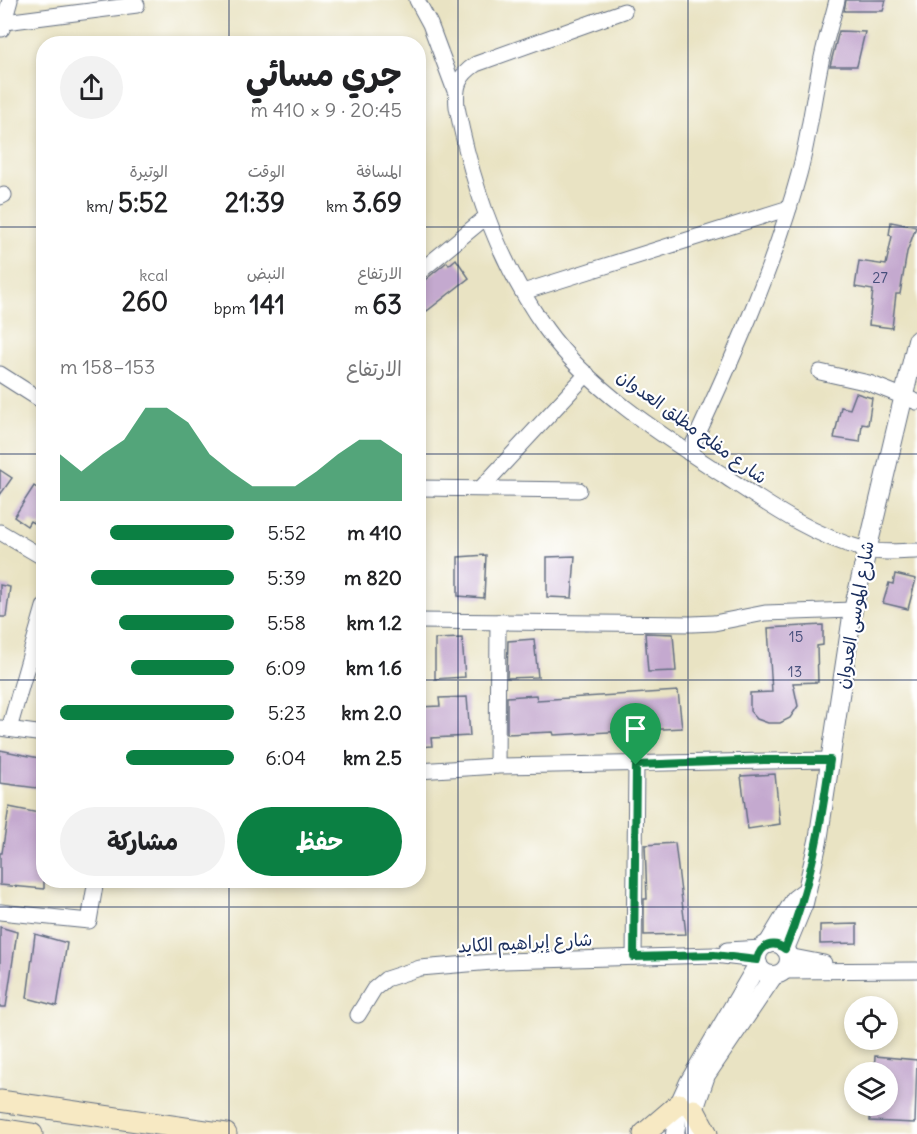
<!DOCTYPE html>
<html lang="ar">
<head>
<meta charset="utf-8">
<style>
	:root { --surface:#fff; --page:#f2f2f2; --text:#202124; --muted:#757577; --accent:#0b8043 }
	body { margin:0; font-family:Delius,"Playpen Sans Arabic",sans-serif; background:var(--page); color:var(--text); direction:rtl; height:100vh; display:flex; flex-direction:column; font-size:22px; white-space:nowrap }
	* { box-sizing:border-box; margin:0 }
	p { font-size:20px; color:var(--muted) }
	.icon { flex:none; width:33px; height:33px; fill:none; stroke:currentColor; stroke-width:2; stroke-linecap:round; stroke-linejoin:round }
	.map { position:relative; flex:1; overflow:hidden; direction:ltr }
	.side { position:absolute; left:36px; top:36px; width:390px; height:852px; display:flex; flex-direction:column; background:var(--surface); border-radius:24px; box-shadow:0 3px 9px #0003; direction:rtl }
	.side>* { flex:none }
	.tools { position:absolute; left:844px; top:996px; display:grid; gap:12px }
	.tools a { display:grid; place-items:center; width:54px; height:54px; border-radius:50%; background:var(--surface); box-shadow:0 3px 9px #0003; font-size:30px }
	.pin { position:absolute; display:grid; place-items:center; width:51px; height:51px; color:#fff; margin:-62px -26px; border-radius:50% 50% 50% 0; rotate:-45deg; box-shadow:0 0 6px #0007 }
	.pin .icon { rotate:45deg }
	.round { display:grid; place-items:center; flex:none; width:63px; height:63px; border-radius:32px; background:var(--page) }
	.head { display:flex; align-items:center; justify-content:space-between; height:102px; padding:0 24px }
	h1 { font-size:33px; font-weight:700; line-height:45px }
	.stats { display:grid; grid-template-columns:repeat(3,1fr); gap:9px; height:102px; padding:6px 24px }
	.stats div { display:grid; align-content:center }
	.stats b { font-size:26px; font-weight:700 }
	.stats small { font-size:16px; font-weight:400 }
	.stats p { font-size:16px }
	.chart { height:168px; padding:12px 24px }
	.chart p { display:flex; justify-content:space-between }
	.chart svg { width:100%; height:108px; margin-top:6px; fill:var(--accent); opacity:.7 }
	.cta { display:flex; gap:12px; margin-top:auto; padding:12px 24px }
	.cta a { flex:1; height:69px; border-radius:36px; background:var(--accent); color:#fff; font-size:24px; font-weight:700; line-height:69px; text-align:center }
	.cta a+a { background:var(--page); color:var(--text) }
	ul { padding:0 24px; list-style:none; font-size:20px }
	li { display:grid; grid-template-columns:96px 72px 1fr; align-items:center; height:45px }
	li i { height:15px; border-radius:8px; background:var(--accent) }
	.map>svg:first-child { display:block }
	.building { fill:#c4a9cf }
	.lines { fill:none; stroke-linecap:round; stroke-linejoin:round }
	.minor-casing { stroke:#636e81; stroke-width:17 }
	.tertiary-casing { stroke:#636e81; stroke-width:20 }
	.secondary-casing { stroke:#636e81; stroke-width:23 }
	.minor { stroke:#fff; stroke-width:15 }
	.tertiary { stroke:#fff; stroke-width:18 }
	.secondary { stroke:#f7e9c3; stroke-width:21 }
	.route-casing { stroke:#fff; stroke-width:12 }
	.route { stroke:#0b8043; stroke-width:8 }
	.grid { fill:none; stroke:#1b2f5e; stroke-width:1.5; stroke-opacity:0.55 }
	.labels { text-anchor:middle; stroke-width:4.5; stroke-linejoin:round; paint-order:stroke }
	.number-label { font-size:15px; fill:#454e7a }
	.street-label { font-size:18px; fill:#1b2f5e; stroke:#fff }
</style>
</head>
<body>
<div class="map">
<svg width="917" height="1134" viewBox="0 0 917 1134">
	<rect width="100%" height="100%" fill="#fff"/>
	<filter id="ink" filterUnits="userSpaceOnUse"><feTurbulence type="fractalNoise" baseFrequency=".0167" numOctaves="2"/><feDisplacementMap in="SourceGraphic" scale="12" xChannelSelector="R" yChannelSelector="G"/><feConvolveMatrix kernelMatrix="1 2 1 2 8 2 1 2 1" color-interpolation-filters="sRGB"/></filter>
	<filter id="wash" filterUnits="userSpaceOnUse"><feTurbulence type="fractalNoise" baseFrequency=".008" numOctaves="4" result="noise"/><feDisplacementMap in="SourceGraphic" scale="24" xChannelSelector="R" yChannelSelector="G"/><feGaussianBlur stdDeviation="1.35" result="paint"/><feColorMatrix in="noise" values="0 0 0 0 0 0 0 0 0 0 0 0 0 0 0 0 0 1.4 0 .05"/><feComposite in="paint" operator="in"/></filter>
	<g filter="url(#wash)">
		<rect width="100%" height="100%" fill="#e9e3c3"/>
		<g id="blocks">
			<g class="building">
				<path d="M846,0H886L883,11H844Z"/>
				<path d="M839,31L865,32L857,66H830Z"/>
				<path d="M891,222L916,227L907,252L900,294H896L892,328L869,325L873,290L855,287L859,261L886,265L892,236L889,235Z"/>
				<path d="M456,259L469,278L427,311L418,299V291L423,287L420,284L447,262L449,265Z"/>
				<path d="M856,393L872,398L868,425L862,424L860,442L834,438L841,407L850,409Z"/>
				<path d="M0,470L12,478L0,495Z"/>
				<path d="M34,486L44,493V521L40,527L30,521L27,526L14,517Z"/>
				<path d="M486,555L484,598L458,596V557Z"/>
				<path d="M575,556L572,598L547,597V557Z"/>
				<path d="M895,574L916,579L908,609L883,603L889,583L893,584Z"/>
				<path d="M0,585L10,587L6,617H0Z"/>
				<path d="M823,625V645L817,646L818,682L793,683L798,706L790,718L780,723H768L757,719L750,711V693L772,692L768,628Z"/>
				<path d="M645,633L673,634L676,671L648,672Z"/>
				<path d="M462,638L465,677L435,679V639Z"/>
				<path d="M534,639L538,677L507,678L508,641Z"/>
				<path d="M678,691L682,728L554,735L553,732L507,734V697L536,695L537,700Z"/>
				<path d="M467,697L470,736L431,738L432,746L418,747V707L440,706L439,698Z"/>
				<path d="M0,750L44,759V789L0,783Z"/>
				<path d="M775,774L780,824L748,829L741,776Z"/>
				<path d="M9,807L44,814V889L0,885V853H2Z"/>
				<path d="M675,843L686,934L644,935V899H647L645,845Z"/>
				<path d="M857,924V943L820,944V925Z"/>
				<path d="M0,927L17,932L6,1007H0Z"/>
				<path d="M35,934L67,943L57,1006L27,998Z"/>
				<path d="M875,1056L917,1060L915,1123L870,1121L871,1106H888V1072H874Z"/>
			</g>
		</g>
	</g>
	<g filter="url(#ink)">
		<use href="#blocks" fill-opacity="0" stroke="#636e81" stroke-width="1.5"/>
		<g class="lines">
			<g class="minor-casing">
				<g id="minor">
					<path d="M417,0L430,24L455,91"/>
					<path d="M624,11L476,64C458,76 455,86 457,107C472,186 499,263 546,329C588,388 663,436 723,475C767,504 811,535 863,549C879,554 900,551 917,551"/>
					<path d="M5,22L137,5"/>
					<path d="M2,29L10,0"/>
					<path d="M0,197L4,195"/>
					<path d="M418,273L486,217"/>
					<path d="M523,292L789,208"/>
					<path d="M820,372L869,383L917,402"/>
					<path d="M0,374L44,402"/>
					<path d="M689,453C731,363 773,270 799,174C809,137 813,99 821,62C825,41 832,21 837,0"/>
					<path d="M418,488L579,490"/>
					<path d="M481,488L587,374"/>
					<path d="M0,532L44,558"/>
					<path d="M418,621L692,624L714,623L765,613L853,610"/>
					<path d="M0,728L44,734"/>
					<path d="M9,729L44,607"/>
					<path d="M497,766L498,622"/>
					<path d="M418,771L497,766L830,760"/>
					<path d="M0,912L89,921L96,880"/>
					<path d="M727,950L762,948"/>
					<path d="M788,956L824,963"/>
					<path d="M634,957L636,765"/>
					<path d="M783,971L917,970"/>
					<path d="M358,1015L374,989L386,979L420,968L504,961L714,955L757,960"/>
				</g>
			</g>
			<g class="tertiary-casing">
				<g id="tertiary">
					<circle cx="773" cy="959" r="16"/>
					<path d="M768,944L795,899L803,893"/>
					<path d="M785,949L804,903L818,841L853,610L917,340"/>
					<path d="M675,1134L679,1104L689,1082L758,964"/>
					<path d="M695,1134L694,1110L706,1075L774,975"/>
				</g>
			</g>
			<g class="secondary-casing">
				<g id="secondary">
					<path d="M0,1101L226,1134"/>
					<path d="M694,1110L707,1134"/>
					<path d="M0,1129L32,1134"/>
					<path d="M644,1134L679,1104"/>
				</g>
			</g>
			<use href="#minor" class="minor"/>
			<use href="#tertiary" class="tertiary"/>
			<use href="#secondary" class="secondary"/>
		</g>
	</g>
	<g class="lines" filter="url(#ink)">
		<g class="route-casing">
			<path id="route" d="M764,760H830C821,825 810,888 785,949C773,940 760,945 757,960L714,955L634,957L636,765Z"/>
		</g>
		<use href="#route" class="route"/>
	</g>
	<path class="grid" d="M229,0V44M458,0V1134M688,0V1134M0,227H44M418,227H917M0,454H44M418,454H917M0,680H44M418,680H917M229,880V1134M0,907H917"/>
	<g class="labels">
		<g class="number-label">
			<text x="880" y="283">27</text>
			<text x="796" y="642">15</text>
			<text x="795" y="677">13</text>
		</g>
		<g class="street-label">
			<text transform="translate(692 427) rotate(36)" y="6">شارع مفلح مطلق العدوان</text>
			<text transform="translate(855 615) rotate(-80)" y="6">شارع الموسى العدوان</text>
			<text transform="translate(525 943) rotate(-3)" y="6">شارع إبراهيم الكايد</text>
		</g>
	</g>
</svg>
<div class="tools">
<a><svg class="icon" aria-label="locate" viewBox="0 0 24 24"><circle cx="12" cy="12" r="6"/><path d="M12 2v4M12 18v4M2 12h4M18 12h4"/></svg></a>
<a><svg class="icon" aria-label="layers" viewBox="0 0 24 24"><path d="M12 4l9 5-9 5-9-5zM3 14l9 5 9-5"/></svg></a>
</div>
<div class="pin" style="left:636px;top:765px;background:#1e9e55"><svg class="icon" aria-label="arrive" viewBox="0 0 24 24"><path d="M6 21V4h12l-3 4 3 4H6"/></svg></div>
<section class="side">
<div class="head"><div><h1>جري مسائي</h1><p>20:45 · 9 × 410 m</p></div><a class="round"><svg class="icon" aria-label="share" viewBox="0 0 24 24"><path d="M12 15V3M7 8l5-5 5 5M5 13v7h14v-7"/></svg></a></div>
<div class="stats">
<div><p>المسافة</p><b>3.69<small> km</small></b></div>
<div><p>الوقت</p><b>21:39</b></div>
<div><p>الوتيرة</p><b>5:52<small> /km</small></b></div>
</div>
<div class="stats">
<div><p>الارتفاع</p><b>63<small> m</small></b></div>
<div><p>النبض</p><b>141<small> bpm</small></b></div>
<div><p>kcal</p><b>260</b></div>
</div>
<div class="chart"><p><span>الارتفاع</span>153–158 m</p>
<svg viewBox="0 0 160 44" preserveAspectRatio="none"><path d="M0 44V25L10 32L20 25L30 19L40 6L50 6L60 12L70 25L80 32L90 38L100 38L110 38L120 32L130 25L140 19L150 19L160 25V44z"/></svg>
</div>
<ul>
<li><b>410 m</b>5:52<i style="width:71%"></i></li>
<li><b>820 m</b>5:39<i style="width:82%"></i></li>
<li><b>1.2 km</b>5:58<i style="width:66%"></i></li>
<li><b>1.6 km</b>6:09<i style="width:59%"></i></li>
<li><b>2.0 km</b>5:23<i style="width:100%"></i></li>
<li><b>2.5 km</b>6:04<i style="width:62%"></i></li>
</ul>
<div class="cta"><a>حفظ</a><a>مشاركة</a></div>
</section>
</div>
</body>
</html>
